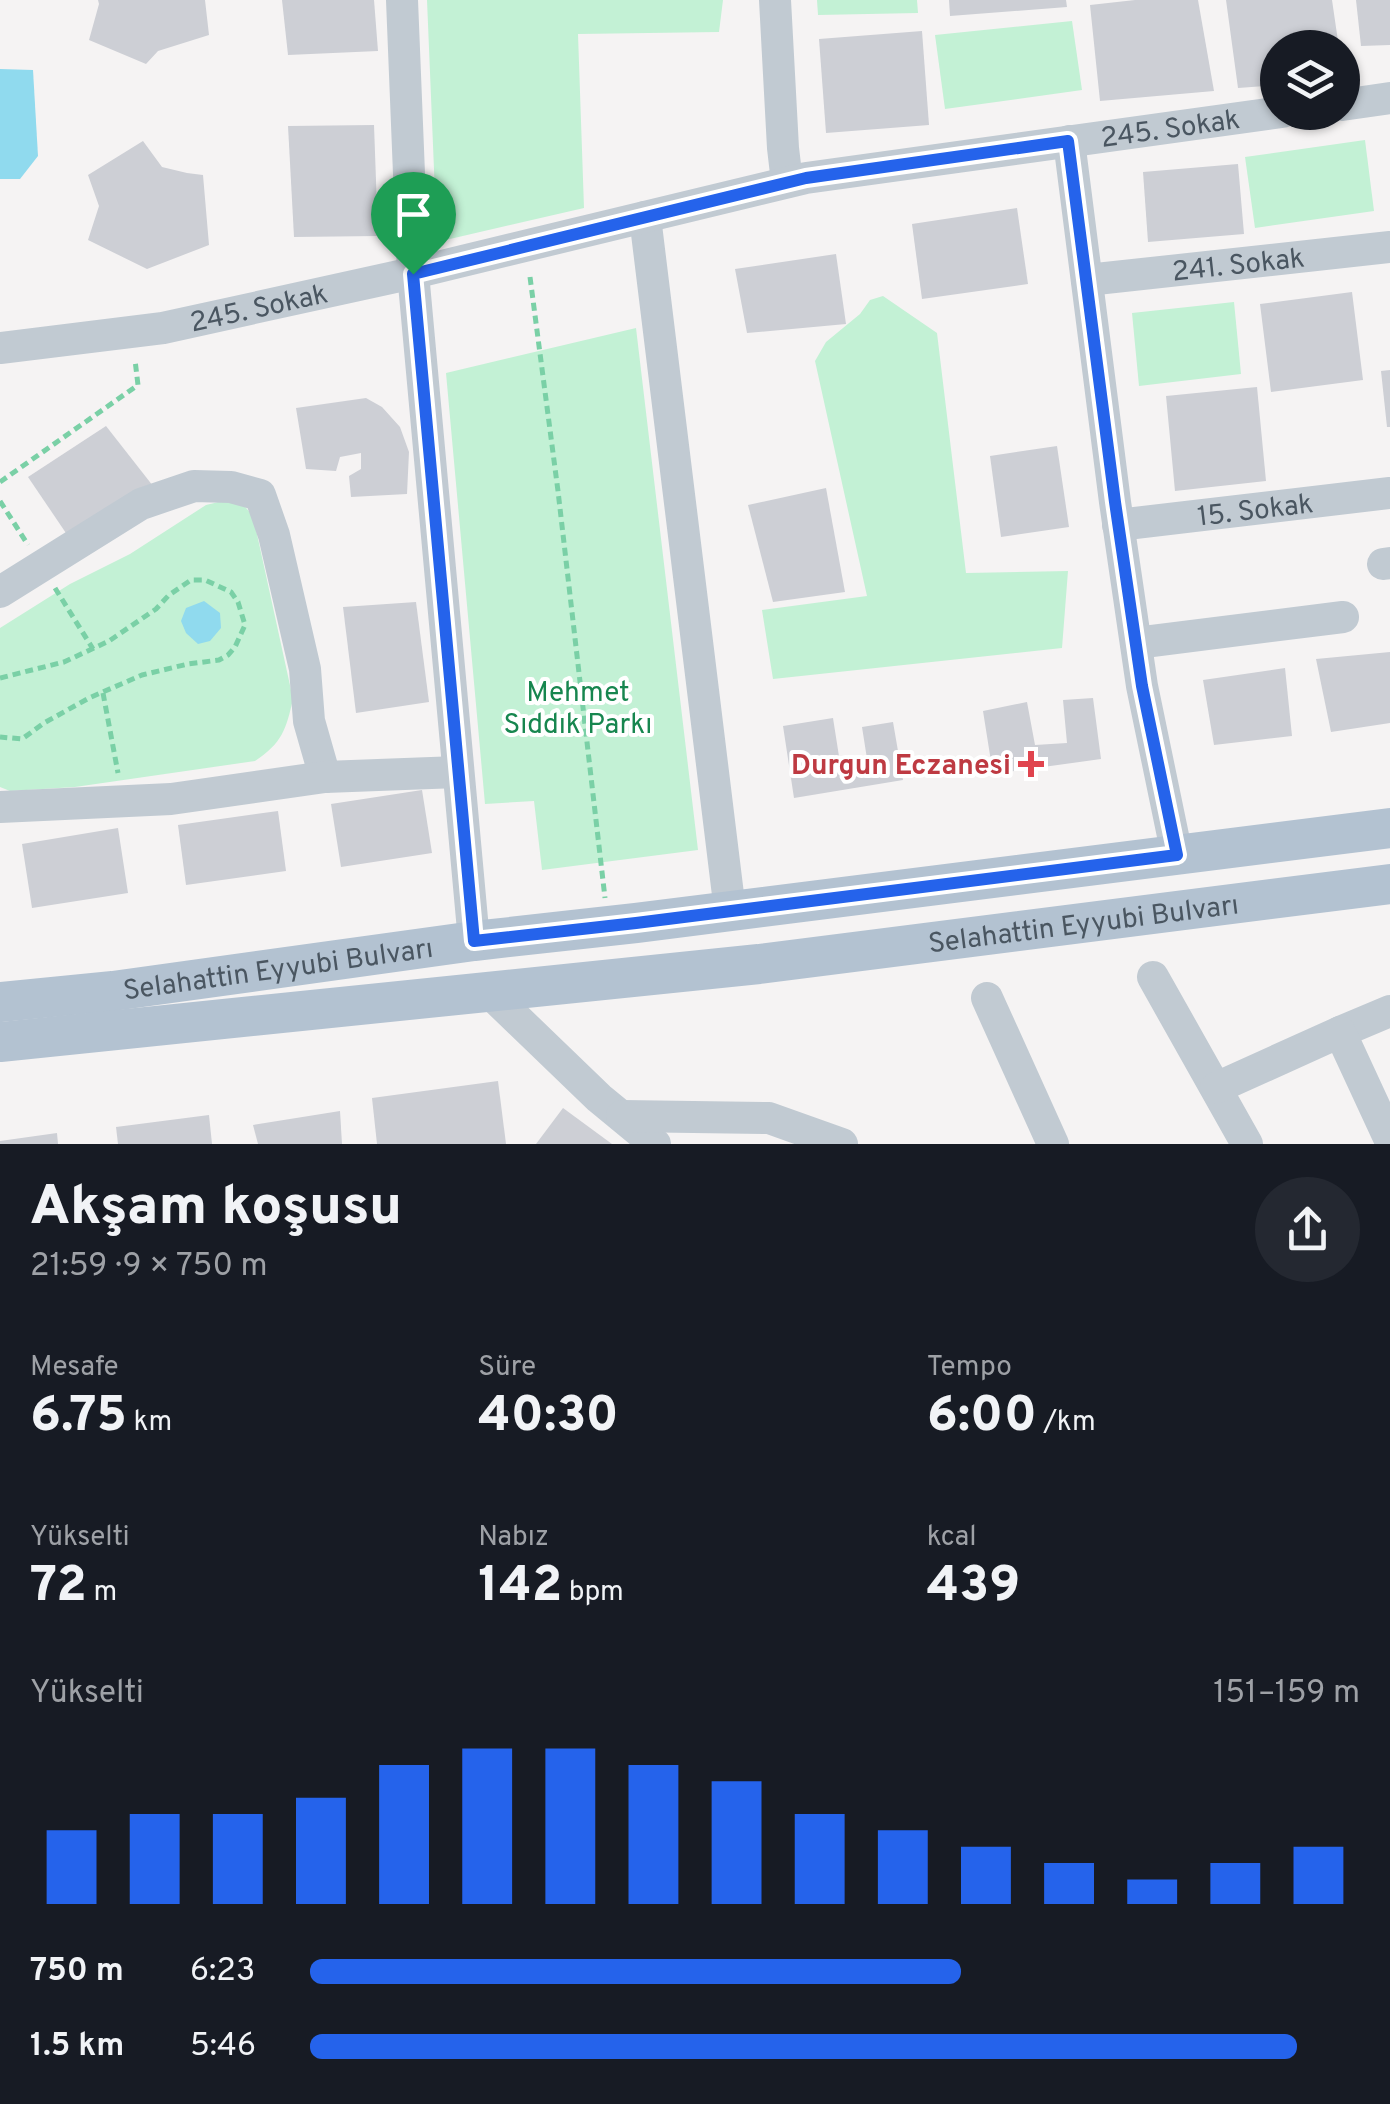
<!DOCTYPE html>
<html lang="tr">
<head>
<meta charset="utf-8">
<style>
	:root { --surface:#171b24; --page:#242831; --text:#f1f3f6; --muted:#9ea1a6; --accent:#2563eb }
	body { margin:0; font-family:Overpass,sans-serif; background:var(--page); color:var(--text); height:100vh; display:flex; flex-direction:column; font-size:38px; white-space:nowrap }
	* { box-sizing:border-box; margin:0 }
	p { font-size:32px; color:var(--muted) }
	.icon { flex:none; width:55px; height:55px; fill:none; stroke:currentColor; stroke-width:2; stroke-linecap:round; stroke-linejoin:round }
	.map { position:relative; height:1144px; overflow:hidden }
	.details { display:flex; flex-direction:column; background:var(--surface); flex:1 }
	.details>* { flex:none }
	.fabs { position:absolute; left:1260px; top:30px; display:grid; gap:20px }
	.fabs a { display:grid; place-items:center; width:100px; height:100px; border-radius:50%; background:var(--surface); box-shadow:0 2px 8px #0004; font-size:50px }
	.pin { position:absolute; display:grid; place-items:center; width:85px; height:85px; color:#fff; margin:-102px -42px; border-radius:50% 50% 50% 0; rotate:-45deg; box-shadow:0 0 10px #0007 }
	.pin .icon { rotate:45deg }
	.round { display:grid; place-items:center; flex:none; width:105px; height:105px; border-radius:52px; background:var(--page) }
	.summary { display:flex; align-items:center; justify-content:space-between; height:170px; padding:0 30px }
	h1 { font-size:55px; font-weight:800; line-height:75px }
	.stats { display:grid; grid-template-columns:repeat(3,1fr); gap:15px; height:170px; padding:10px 30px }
	.stats div { display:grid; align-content:center }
	.stats b { font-size:50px; font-weight:800 }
	.stats small { font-size:28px; font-weight:400 }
	.stats p { font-size:28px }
	.chart { height:280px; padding:20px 30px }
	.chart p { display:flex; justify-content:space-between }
	.chart svg { width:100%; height:180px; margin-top:10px; stroke:var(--accent); stroke-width:6 }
	ul { padding:0 30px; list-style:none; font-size:32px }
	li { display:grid; grid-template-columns:160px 120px 1fr; align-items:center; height:75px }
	li i { height:25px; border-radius:12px; background:var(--accent) }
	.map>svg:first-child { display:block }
	.green { fill:#c3f1d5 }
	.water { fill:#90daee }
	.building { fill:#cdcfd5 }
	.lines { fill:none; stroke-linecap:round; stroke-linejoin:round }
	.path { stroke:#7ad0a6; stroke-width:5; stroke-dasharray:8 5; stroke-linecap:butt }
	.minor { stroke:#c1cad2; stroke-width:32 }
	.major { stroke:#b3c2d1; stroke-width:40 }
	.route-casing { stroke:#fff; stroke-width:20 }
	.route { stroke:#2563eb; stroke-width:12 }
	.health-dot { fill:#e0444e; stroke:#fff; stroke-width:4 }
	.labels { text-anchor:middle; stroke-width:8; stroke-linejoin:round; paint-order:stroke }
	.street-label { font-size:28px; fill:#4a5661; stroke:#fff }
	.park-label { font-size:28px; fill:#17864f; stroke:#fff }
	.health-label { font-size:28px; font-weight:bold; fill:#be3a42; stroke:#fff; text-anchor:end }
</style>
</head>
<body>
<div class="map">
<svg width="1390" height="1144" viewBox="0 0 1390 1144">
	<rect width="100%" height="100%" fill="#f5f3f3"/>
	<g class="green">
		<path d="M427,0H723L719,32L578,34L584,208L437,242Z"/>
		<path d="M817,0H917L918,13L818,15Z"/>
		<path d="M1072,21L1082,90L945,109L935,35Z"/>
		<path d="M1365,140L1374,211L1255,228L1245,157Z"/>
		<path d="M883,296L937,333L966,573L1068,571L1062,648L773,679L762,610L867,596L815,361L826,342L860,314L870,300Z"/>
		<path d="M1234,302L1241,374L1139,386L1132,313Z"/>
		<path d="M636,328L698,850L542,870L534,801L485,804L446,373Z"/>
		<path d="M231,499L241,502L253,516L293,699C286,730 282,743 255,761L75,787L10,791L0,787V628L70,584L130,554L206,505Z"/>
	</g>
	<g class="water">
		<path d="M0,69L33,70L38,156L20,179H0Z"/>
		<path d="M204,601L220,613L221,628L210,641L198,644L186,633L181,621L186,608Z"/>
	</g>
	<g class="building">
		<path d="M98,0H205L209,35L158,51L146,64L89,40L99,4Z"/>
		<path d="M282,0H374L378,51L288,55Z"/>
		<path d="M949,0H1066L1067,7L950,16Z"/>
		<path d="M1135,0H1198L1214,91L1100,101L1090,5Z"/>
		<path d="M1226,0H1332L1339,48H1278V85L1238,88Z"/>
		<path d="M1356,0H1390V45L1361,46Z"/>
		<path d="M922,31L929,125L826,133L819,39Z"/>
		<path d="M374,125L378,236L294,237L288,126Z"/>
		<path d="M143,141L162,167L187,173L203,175L209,245L147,269L88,240L99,206L88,175Z"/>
		<path d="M1238,164L1244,234L1148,242L1143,172Z"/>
		<path d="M1017,208L1028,284L922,299L912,224Z"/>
		<path d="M836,254L846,324L747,333L735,269Z"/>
		<path d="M1352,292L1363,380L1271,392L1260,304Z"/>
		<path d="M1390,370V427H1387L1381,371Z"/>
		<path d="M1257,387L1266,481L1175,491L1166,396Z"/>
		<path d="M366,398L382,407L400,427L409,452L407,494L351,497L349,476L361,469V453L340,457L336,471L306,469L296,408Z"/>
		<path d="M106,426L153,486L70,539L28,477Z"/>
		<path d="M1057,446L1069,527L1001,537L990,456Z"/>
		<path d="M826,488L845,592L773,602L748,505Z"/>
		<path d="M416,602L429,702L356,713L343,607Z"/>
		<path d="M1390,652V723L1331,732L1316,659Z"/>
		<path d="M1285,668L1292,736L1214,745L1203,680Z"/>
		<path d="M1093,698L1101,759L993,774L983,711L1027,702L1035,745L1067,743L1063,700Z"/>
		<path d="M833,718L841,769L868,765L862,727L893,722L903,780L794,798L783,726Z"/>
		<path d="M422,790L432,853L341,867L331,804Z"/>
		<path d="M278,811L286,871L186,885L178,825Z"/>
		<path d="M118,828L128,893L32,908L22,844Z"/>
		<path d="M498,1081L506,1144H377L372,1098Z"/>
		<path d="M563,1108L612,1144H536Z"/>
		<path d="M340,1111L342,1144H258L253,1125Z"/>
		<path d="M209,1115L212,1144H118L116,1127Z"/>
		<path d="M57,1133L58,1144H0V1141Z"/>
	</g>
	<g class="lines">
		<g class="path">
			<path d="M530,277L558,491L605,898"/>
			<path d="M0,482L138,385L135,360"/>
			<path d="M0,501L28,545"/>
			<path d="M55,588L93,649"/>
			<path d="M0,678L64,662L109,641L156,609L169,595L191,580H205L231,592L238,602L245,625L235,647L228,655L219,660L188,664L142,675L89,698L44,723L22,739L0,737"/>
			<path d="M103,693L118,773"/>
		</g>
		<g class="minor">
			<path d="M402,0L413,273L474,941"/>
			<path d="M775,0L783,148L787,182"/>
			<path d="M1342,105L1390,98"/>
			<path d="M1069,141L1115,502L1142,686L1177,855"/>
			<path d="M645,217L730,911"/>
			<path id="s1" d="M1087,280L1390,247"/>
			<path id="s2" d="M0,348L163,328L413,273L806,178L1282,112"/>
			<path id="s3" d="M1118,525L1390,493"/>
			<path d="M1383,564L1390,563"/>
			<path d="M0,592L141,504L194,486L231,487L260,495L274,535L305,669L309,721L325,777"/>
			<path d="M1136,643L1343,617"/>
			<path d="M0,807L171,799L325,777L458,772"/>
			<path d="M1153,977L1247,1144"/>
			<path d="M489,992L599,1098L655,1144"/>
			<path d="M987,998L1053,1144"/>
			<path d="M1340,1032L1390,1011"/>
			<path d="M1216,1088L1340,1032L1390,1140"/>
			<path d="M622,1116L769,1118L842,1144"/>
		</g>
		<g class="major">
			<path id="s4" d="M0,1002L113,991L474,941L636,923L1390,828"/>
			<path id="s5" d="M0,1042L759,964L1390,884"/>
		</g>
	</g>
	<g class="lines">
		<g class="route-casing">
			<path id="route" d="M1068,141L1115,502L1142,686L1177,855L636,923L474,941L413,274L806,178Z"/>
		</g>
		<use href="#route" class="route"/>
	</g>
	<path class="health-dot" d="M1026 749h10v10h10v10h-10v10h-10v-10h-10v-10h10z"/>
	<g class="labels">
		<g class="street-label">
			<text dy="10" stroke="none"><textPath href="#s2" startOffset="1192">245. Sokak</textPath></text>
			<text dy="10" stroke="none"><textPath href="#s1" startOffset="152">241. Sokak</textPath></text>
			<text dy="10" stroke="none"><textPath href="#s2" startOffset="262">245. Sokak</textPath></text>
			<text dy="10" stroke="none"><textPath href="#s3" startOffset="138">15. Sokak</textPath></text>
			<text dy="10" stroke="none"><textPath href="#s5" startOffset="1090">Selahattin Eyyubi Bulvarı</textPath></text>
			<text dy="10" stroke="none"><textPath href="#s4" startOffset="280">Selahattin Eyyubi Bulvarı</textPath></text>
		</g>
		<g class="park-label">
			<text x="578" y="701">Mehmet<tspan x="578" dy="32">Sıddık Parkı</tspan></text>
		</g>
		<g class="health-label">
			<text x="1011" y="774">Durgun Eczanesi</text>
		</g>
	</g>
</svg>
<div class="fabs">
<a><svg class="icon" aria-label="layers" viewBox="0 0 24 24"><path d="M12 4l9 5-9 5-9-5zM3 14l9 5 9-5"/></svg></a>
</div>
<div class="pin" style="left:413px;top:274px;background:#1e9e55"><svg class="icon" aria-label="arrive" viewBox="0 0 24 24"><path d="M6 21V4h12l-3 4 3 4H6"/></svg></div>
</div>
<section class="details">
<div class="summary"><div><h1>Akşam koşusu</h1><p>21:59 · 9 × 750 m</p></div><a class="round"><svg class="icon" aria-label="share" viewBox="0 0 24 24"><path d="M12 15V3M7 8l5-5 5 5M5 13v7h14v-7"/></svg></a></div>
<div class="stats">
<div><p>Mesafe</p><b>6.75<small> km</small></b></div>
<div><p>Süre</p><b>40:30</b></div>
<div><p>Tempo</p><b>6:00<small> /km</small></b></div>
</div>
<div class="stats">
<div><p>Yükselti</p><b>72<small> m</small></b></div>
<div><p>Nabız</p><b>142<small> bpm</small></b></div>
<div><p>kcal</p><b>439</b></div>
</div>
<div class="chart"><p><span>Yükselti</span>151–159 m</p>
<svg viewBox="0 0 160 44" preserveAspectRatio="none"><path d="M5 44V26M15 44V22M25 44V22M35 44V18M45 44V10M55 44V6M65 44V6M75 44V10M85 44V14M95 44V22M105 44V26M115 44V30M125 44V34M135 44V38M145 44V34M155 44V30"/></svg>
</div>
<ul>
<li><b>750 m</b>6:23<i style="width:62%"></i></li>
<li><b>1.5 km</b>5:46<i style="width:94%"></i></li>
</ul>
</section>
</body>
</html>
